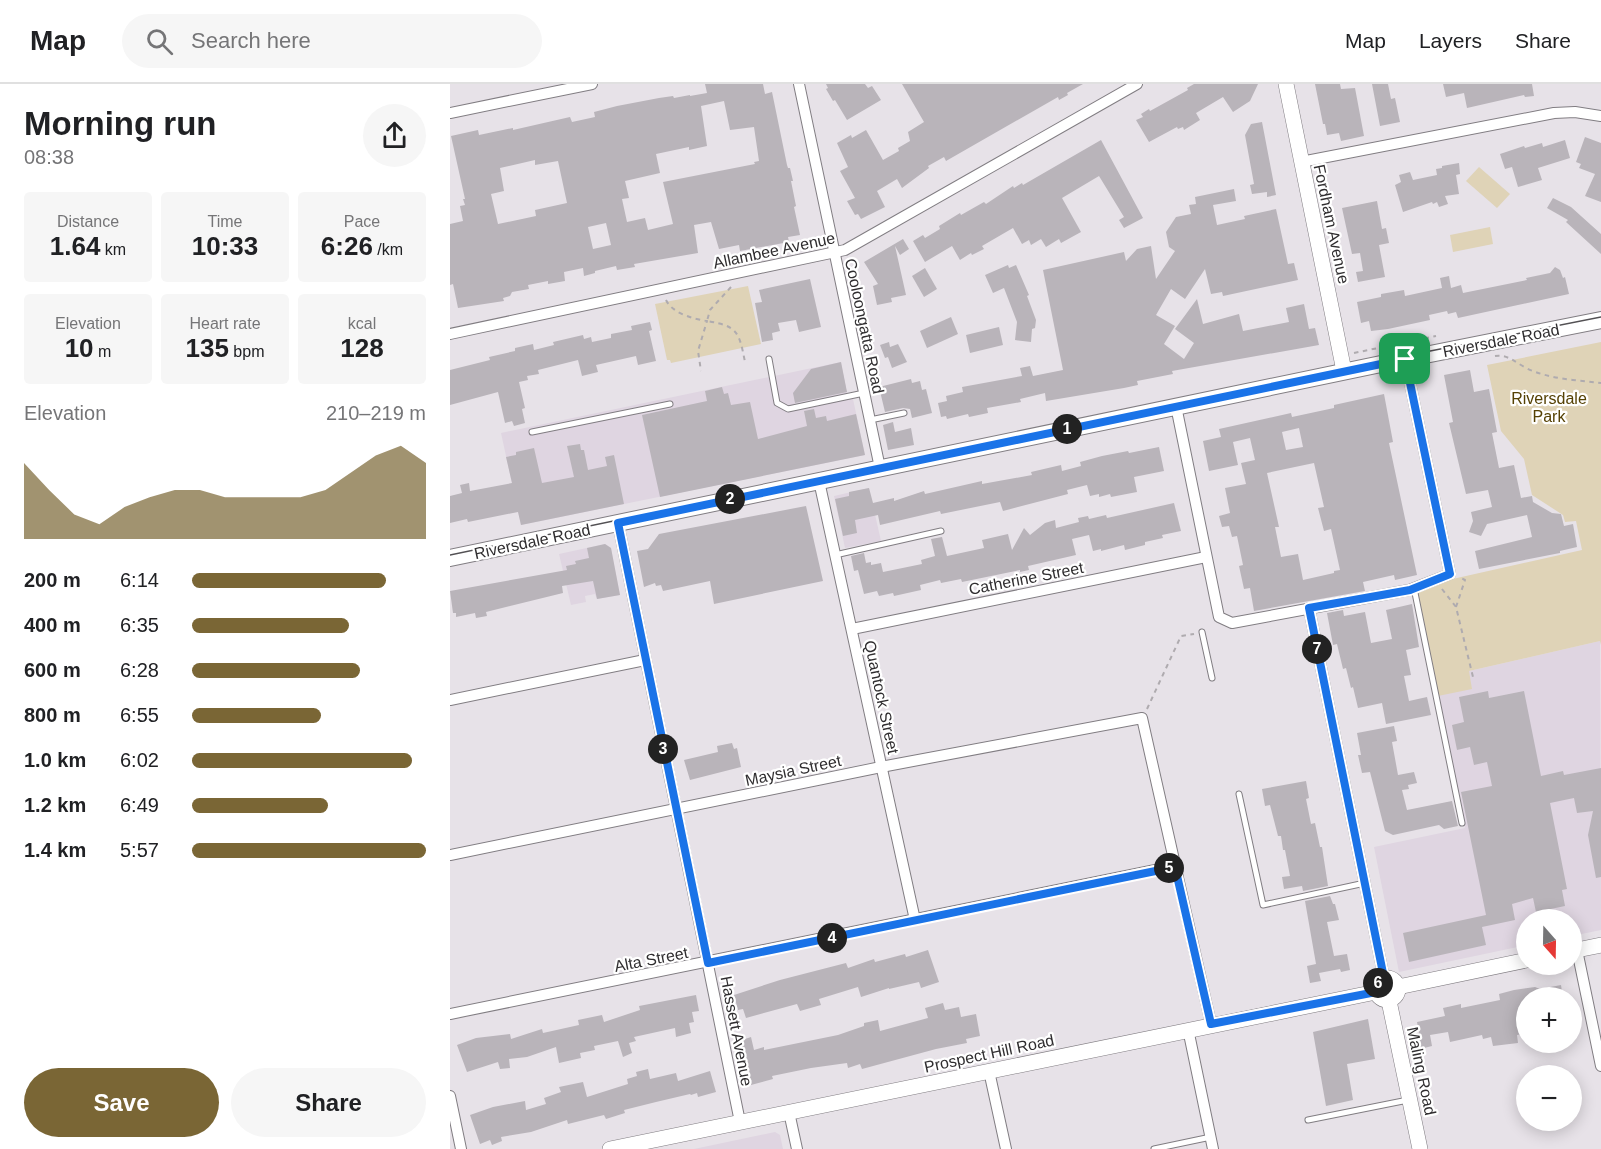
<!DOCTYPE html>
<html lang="en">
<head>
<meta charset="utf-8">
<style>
	:root { --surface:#fff; --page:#f6f6f6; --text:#202124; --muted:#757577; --line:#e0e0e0; --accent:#7a6635 }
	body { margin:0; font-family:Helvetica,sans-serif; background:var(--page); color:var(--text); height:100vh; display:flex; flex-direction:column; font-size:22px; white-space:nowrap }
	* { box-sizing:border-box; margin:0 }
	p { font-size:20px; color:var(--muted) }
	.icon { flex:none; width:33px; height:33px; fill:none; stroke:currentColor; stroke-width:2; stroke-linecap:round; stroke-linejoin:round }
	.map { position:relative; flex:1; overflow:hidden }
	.details { display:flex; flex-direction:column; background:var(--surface); width:450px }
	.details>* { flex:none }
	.needle { width:39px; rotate:160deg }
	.fabs { position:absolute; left:1066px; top:825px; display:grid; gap:12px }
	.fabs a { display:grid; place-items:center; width:66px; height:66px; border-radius:50%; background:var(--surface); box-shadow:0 3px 15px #0003; font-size:30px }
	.pin { position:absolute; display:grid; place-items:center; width:51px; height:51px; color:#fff; margin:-26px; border-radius:12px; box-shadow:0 3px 9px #0006 }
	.km { position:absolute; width:30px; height:30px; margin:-15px; border-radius:50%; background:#222; color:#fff; font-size:16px; line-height:30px; text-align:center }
	.round { display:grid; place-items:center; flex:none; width:63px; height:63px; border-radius:32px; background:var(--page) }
	.summary { display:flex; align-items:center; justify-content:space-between; height:102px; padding:0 24px }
	h1 { font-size:33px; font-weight:700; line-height:45px }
	.figures { display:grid; grid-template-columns:repeat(3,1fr); gap:9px; height:102px; padding:6px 24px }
	.figures div { display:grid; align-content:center; border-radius:6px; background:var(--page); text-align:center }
	.figures b { font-size:26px; font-weight:700 }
	.figures small { font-size:16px; font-weight:400 }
	.figures p { font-size:16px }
	.chart { height:168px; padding:12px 24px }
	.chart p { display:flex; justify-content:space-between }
	.chart svg { width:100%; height:108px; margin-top:6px; fill:var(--accent); opacity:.7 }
	.cta { display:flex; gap:12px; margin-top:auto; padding:12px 24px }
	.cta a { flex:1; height:69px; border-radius:36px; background:var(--accent); color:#fff; font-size:24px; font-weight:700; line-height:69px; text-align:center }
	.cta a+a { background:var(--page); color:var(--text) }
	ul { padding:0 24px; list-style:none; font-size:20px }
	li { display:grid; grid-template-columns:96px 72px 1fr; align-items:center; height:45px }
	li i { height:15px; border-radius:8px; background:var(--accent) }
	header { display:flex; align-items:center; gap:36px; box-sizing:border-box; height:84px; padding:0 30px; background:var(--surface); border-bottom:2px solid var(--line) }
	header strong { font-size:28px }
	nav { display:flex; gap:33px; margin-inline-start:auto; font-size:21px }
	.search { width:420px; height:54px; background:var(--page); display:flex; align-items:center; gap:15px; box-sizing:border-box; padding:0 21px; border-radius:33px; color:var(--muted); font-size:22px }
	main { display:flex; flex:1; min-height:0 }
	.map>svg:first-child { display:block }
	.built { fill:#dfd5e1 }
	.green { fill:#dfd3b7 }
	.building { fill:#b9b4ba; fill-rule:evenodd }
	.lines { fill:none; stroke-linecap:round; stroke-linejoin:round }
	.lane-casing { stroke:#817d82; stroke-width:7 }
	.street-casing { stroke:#817d82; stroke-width:12 }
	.secondary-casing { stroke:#817d82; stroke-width:16 }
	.primary-casing { stroke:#817d82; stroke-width:18 }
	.path { stroke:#afabaf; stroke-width:2; stroke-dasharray:4.5 4.5; stroke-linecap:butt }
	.lane { stroke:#fff; stroke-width:5 }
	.street { stroke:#fff; stroke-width:10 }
	.secondary { stroke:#fff; stroke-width:15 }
	.primary { stroke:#fff; stroke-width:16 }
	.tram { stroke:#535154; stroke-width:1.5 }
	.route-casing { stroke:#fff; stroke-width:12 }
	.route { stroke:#1a73e8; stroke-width:8 }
	.labels { text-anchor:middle; stroke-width:4.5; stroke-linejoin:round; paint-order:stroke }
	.street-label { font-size:16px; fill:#302e30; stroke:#fff }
	.park-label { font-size:16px; fill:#554104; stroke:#fff }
</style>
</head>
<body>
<header>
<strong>Map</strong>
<div class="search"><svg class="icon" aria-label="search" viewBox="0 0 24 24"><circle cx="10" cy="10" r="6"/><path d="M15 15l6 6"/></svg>Search here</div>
<nav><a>Map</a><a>Layers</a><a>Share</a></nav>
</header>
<main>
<section class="details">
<div class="summary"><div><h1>Morning run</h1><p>08:38</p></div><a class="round"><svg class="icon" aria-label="share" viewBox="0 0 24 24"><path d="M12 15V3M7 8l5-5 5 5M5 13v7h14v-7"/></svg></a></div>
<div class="figures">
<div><p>Distance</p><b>1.64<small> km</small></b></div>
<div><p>Time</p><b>10:33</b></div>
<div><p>Pace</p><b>6:26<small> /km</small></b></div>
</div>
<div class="figures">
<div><p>Elevation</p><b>10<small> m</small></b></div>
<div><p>Heart rate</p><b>135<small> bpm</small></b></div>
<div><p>kcal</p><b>128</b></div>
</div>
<div class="chart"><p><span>Elevation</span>210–219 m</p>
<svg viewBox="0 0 160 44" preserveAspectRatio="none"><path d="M0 44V13L10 24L20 34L30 38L40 31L50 27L60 24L70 24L80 27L90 27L100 27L110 27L120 24L130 17L140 10L150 6L160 13V44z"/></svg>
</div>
<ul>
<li><b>200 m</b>6:14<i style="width:83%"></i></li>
<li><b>400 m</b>6:35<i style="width:67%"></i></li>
<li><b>600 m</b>6:28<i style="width:72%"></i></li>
<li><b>800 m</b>6:55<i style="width:55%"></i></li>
<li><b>1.0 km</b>6:02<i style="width:94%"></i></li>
<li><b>1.2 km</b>6:49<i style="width:58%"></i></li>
<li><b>1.4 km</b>5:57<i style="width:100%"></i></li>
</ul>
<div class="cta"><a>Save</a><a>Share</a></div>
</section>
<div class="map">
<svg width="1151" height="1065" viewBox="0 0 1151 1065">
	<rect width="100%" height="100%" fill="#e7e2e8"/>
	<g class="built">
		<path d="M391,278L397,309L403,315L415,371L71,441L51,349Z"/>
		<path d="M419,404L431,457L395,464L384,412Z"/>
		<path d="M155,460L161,464L170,511L147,515L145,510L135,512L136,518L121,521L109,470Z"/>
		<path d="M1150,557L1151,846L1122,852V836H1077V861L949,888L924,763L1015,744L988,612L1019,587Z"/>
		<path d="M325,1048L330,1051L333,1065H244Z"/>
	</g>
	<g class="green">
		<path d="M1029,83L1060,110L1047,124L1016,97Z"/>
		<path d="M1040,143L1043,160L1003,168L1000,151Z"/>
		<path d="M298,202L311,260L221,279L220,276H217L205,220Z"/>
		<path d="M1151,258V561L1150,557L1019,587L1022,605L988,612L967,503L1132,466L1126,437L1115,438L1113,431L1082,411L1074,375L1051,347L1037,281Z"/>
	</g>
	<g class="building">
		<path d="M255,0H313L315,10L322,8L337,81L338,84H340L343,97H341L346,122L344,123L350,151L338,153L339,158L290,167L289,161L269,165L261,138L244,141L248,169L184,180L185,183L167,186L166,182L145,187V189L134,192L133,184L114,188L115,197L98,200V197L78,201L79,205L62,208L60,212L53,214L54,217L8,224L3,200L0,201V140L13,137L10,122L15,121L13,115H15L1,52L28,46L29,51L63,44V46L120,33L122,38L145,33L144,28L167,22L209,14L223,12L224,14L240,11V12L257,9ZM274,17L280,46L304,43L309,77L304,78L305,80L213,98L223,140L198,146L195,134L177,138L172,115L179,114L175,97L210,89L206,70L239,63V66L257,62L251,22ZM85,76V81L108,77L117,119L85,126L86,132L48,140L41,110L54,107L50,84ZM156,139L161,161L143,165L138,143Z"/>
		<path d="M376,0H415L418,4L422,2L431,16L397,36L385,16L383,17L376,5L378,4Z"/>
		<path d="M452,0H633L617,9L618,11L609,16L608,13L496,77L494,73L478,82L479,84L452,104L447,95L427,107L435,123L411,135L408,130L405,131L397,117L405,114L390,87L398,83L387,59L401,51L402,54L416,46L433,76L449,67L448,64L460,57L458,48L474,38Z"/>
		<path d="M744,0H808L800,17L783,28L773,13L746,29L750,36L734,46L733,43L728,45L727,43L699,58L686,36L693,33L691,30L699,25L700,27L738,6L737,4Z"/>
		<path d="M865,0H890L891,5L905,4L914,52L891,57L889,49L877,51L875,40H873Z"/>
		<path d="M922,0H938L941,15L945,14L950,38L930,42Z"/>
		<path d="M993,0H1082L1084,12L1075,13L1074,11L1017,24L1014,9L996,13Z"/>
		<path d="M812,38L826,111L817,113V108L802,110L800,101L804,100L795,51L801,40Z"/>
		<path d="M1135,53L1151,59V118L1135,112L1145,90L1129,84L1131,80L1126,78Z"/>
		<path d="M651,56L693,134L674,144L669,136L674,133L649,92L612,114L631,148L611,159L609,155L596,163L591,155L581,161L579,156L572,160L563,144L532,162L534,165L522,171L521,169L510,176L502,162L475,178L463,157L473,151L475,154L490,145L489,142L510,129L511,131L534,118L536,120L563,102L564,104L572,99L573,101Z"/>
		<path d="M1115,56L1120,74L1088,84L1092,96L1068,103L1062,83L1055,85L1050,70L1074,62L1075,64L1092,59L1093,63Z"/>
		<path d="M1009,79L1010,90L1006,91L1009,110L995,112L998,120L989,123L987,118L983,120L982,118L953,128L945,101L951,98L949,91L960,88L963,96L987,91L986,85L992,84V82Z"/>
		<path d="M784,105L786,117L763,121L767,141L795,135L794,132L826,125L838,180L844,179L848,196L773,212L772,208L761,210L755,185L735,215L721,205L706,231L725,242L714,260L734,275L744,259L725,245L747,215L753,240L789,230L793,247L839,238L836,224L854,220L859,245L865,244L869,261L722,287L723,290L687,297L688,301L674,304L596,317L595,309L570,315L571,318L537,324L538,329L519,333L518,330L497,335L496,332L491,333L488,319L497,317L496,312L513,308L512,303L572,292L570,284L580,282L583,292L613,286L593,186L674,168L676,177L687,165L701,162L706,195L725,167L719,163L716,148L726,133L741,130L739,121L746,120L745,113Z"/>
		<path d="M1103,114L1121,123L1151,150V170L1116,138L1118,136L1097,124Z"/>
		<path d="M927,117L932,145L936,144L939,159L929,161L935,193L908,198L906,188L913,187L910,169L902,170L892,124Z"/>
		<path d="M453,155L459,165L450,171L445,162L456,211L441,214L442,218L427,221L423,202L428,200L414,178Z"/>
		<path d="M558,181L559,184L566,181L579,211L577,212L586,236L585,244L582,245L581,258L565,256L567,238L554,204L543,209L535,191Z"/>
		<path d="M1105,183L1110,186L1113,194L1115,193L1119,210L1008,234L1006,228L998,230L997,227L979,231L980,236L938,245L921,247L919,237L911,239L907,218L931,213V210L954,206L955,212L992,204L990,194L999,192L1001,204L1011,201L1013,209L1077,196L1076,194L1100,189Z"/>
		<path d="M475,184L487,205L474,213L462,192Z"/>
		<path d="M360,195L371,243L349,248L346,236L328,239L330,247L322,249L323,256L312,258L305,219L312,218L309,206Z"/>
		<path d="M501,233L508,250L477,264L470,247Z"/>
		<path d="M200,238L202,246L199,247L206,277L188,281L186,272L146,281L148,288L132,292L128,276L88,286L89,290L77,292L78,296L69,298L75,324L72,325L75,339L64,342L62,337L55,339L48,308L0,321V286L40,276L39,273L65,267V264L83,260L84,266L104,261L103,258L133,251L134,255L141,253L142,258L161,254V250L182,246L181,242Z"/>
		<path d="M549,243L553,261L520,269L516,251Z"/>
		<path d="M439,258L440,263L448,260L457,278L442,284L438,273L435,274L430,261Z"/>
		<path d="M391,278L397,308L345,319L343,309L361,285Z"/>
		<path d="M1020,286L1024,308L1039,305L1047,348L1042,349L1049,384L1064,381L1071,414L1082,412L1083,418L1102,429L1111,430L1114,442L1123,440L1127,463L1110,467V469L1029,485L1025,467L1082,453L1077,431L1037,440L1031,452L1019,448L1023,437L1021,428L1042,423L1038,406L1016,410L999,339L1003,338L994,291Z"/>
		<path d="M461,295L462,299L470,297L472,306L476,305L482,329L462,334L460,325L453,324L435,328L429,303Z"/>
		<path d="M272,303L274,310L278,309L281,321L300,318L308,355L357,342L354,327L364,325L366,334L376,332L377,337L406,330L415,371L210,413L192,331L257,317L255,307Z"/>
		<path d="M934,310L943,358L939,359L967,491L945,496L944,491L913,498L915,507L804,527L800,504L794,505L789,482L793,481L787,452L782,453L779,442L772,443L769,432L780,429L775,404L796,400L791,379L805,376L800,354L783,358L788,381L759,387L753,357L771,353L769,345L841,329L842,333L884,324V321ZM849,344L853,363L836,366L832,348ZM864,379L874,423L868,424L874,447L881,445L890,486L884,487V489L853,496L848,470L831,473L825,443H829L817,389Z"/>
		<path d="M443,338L445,348L461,344L464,361L438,366L433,341Z"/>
		<path d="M130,360L131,366H134L138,386L157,382L155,373L164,371L174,420L71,441L68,428L18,438L17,435L0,439V412L12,409L10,401L19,399L20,407L62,399L56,373L66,371V368L84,364L92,399L124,393L117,362Z"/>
		<path d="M709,363L714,387L684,393L687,408L661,413L660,410L649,413V410L640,412L637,401L617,406L618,410L553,427L550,418L491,430L490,427L430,441L428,431L405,436L407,449L393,452L385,415L399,412V408L419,404L423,419L444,414V417L474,407L475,410L532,397V400L582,391L581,388L611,381L612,387L631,382L630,378L652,372L678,367L679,369Z"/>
		<path d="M724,419L731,447L712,451L713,454L695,458V461L675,466L674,461L651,467V465L643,467L639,451L622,455L626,471L578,482L579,486L570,488V486L512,498L511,495L491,499L490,496L470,501L471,506L444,512L443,509L429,512L427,507L414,510L408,486L404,487L401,472L414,469L416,479L421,478V481L431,479L433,488L472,480L471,476L485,472L481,455L492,453L497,472L534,464L532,456L558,450L562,466L574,444L580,451L595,439L605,436L606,444L629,438L628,434L638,432L639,435L656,431L657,434Z"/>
		<path d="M356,422L373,497L264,520L260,497L213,507L211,501L206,502L205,499L194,503L187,467L198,465L209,450Z"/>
		<path d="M155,460L161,464L170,511L147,515L143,497L112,502L113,509L36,528L37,532L26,534L25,529L6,533V529H3L0,507L117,486L116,482L126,480L125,477L139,474L137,464Z"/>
		<path d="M962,520L969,563L956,566L961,591L954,592L959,617L977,613L981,631L936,640L932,619L908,624L903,603L901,604L896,584L893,585L887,560L883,561L877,529L893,526L894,532L915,528L921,559L942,555L936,526Z"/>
		<path d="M1038,607L1039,614L1074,607L1091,692L1113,687L1114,691L1151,684V793L1146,794L1138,751L1143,727L1127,729L1124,714L1100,719L1117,805L1112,806L1115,822L1086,828L1083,814L1062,820L1065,836L1032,843L1036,861L959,878L953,849L1036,831L1011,708L1042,702L1037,678L1024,681L1020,663L1007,666L1002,641L1014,638L1009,613Z"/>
		<path d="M944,642L947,657L942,658L948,691L964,688L967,699L958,701L959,705L952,706L957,726L1002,717L1008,742L994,745L989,741L943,751L935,747L920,688L912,689L908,671H911L907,649Z"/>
		<path d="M282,659L284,665L287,664L291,683L240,696L234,676L268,668L267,662Z"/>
		<path d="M856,697L859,714L856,715L861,740L865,739L870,763H872L878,802L853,807L852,802L834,805L832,793L840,792L835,766H833L831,752H828L820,721L815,722L812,705Z"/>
		<path d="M880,812L883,820H885L889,836L877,838L884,872L897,870L900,886L891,888L890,885L869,889L871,897L860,899L857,882L866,880L855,817Z"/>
		<path d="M478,866L489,898L471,904L469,898L439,905V904L411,913L408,903L369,915L371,921L350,927L347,920L296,934L293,925L288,926L284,911L330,896L396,879L398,884L424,875L425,878L455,870L456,873Z"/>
		<path d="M1111,901L1113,914H1077V932L1073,933L1077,949L1067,951L1068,959L1043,962L1041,953L1033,955L1032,951L1000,958L998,948L980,951L982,962L966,966L963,950L969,949L967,938L995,932L993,924L1011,920V924L1050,916L1049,910L1064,906L1085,903L1090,905Z"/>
		<path d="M246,911L249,927L242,928L244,938L239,939L241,949L226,953L225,944L184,953L186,957L179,959L182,969L173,973L168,957L144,962L145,966L130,969L131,974L109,979L106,963L77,973L59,975L60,984L50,985L48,978L17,988L7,961L26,954L60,950L61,955L92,945L93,949L129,941L128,936L152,931L154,938L190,926L189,922Z"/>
		<path d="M493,919L495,926L509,923L511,933L526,930L530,952L516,955L517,959L486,965L412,985L410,980L398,984L397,979L361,984L322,992L323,995L301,1001L289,957L301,953L304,966L314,963V966L388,951L414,942V939L428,936L430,947L478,934L475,924Z"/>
		<path d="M918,935L925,975L897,980L903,1016L876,1022L863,948Z"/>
		<path d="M198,985L200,995L226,989L228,997L260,987L266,1008L248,1013L247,1009L241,1011L240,1010L206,1018L174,1026L175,1029L156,1035L154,1031L118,1040L117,1036L81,1048L51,1053L52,1057L42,1061L40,1056L30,1060L20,1031L43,1023L75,1017L76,1026L96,1020L94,1014L111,1008L109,1003L133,998L137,1013L178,1000L177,995L187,992L186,988Z"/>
	</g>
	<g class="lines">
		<g class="lane-casing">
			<g id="lane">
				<path d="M319,275L327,319L338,325L414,309"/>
				<path d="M420,336L454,329"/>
				<path d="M82,348L220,320"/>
				<path d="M385,471L491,447"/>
				<path d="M964,504L1012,739"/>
				<path d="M752,548L762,594"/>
				<path d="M789,710L813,821L915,799"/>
				<path d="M858,1036L958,1016"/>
				<path d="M704,1065L761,1053"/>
			</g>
		</g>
		<g class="street-casing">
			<g id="street">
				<path d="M349,0L430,384"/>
				<path d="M0,29L142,0"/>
				<path d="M851,78L1104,29L1125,28L1151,32"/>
				<path d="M0,250L395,166L687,0"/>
				<path d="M726,322L769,533L782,539L959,506L1000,490L955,275"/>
				<path d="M369,397L465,836"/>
				<path d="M168,439L290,1038"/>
				<path d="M859,524L934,894"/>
				<path d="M402,545L756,473"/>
				<path d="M0,616L195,576"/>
				<path d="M0,771L431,683L692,634L761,940"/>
				<path d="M1127,866L1151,982"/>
				<path d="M0,930L725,782"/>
				<path d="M738,945L763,1065"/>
				<path d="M539,987L556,1065"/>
				<path d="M0,1012L11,1065"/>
				<path d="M339,1028L347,1065"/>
			</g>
		</g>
		<g class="secondary-casing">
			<g id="secondary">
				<path d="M836,0L894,287"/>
				<path d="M1122,867L1151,861"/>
				<circle cx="937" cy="905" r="11"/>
				<path d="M948,903L1077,876"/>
				<path d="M939,917L970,1065"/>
				<path d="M160,1065L926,908"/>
			</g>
		</g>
		<g class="primary-casing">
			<path id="primary" d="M0,474L955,275L1151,236"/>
		</g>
		<g class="path">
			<path d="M281,203L260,226L257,237C288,242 289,248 295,278"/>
			<path d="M216,216C222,229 243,235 257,237L248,267L251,287"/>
			<path d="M904,269L986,252"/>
			<path d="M1045,272C1057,270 1065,278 1076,284C1098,295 1126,296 1151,299"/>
			<path d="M992,505L1006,523L1023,593"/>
			<path d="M1006,523L1015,496L1011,494"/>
			<path d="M697,625L731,552L744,550"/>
		</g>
		<use href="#lane" class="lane"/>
		<use href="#street" class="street"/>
		<use href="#secondary" class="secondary"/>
		<use href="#primary" class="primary"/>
		<path class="tram" d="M0,471L955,272L1151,233"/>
	</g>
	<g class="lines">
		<g class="route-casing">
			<path id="route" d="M955,275L1000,490L960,506L859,524L934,894L928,899L926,908L761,940L725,783L258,879L168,439Z"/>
		</g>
		<use href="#route" class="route"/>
	</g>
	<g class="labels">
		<g class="street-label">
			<text transform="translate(882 140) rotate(78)" y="6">Fordham Avenue</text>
			<text transform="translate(324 166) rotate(-12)" y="6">Allambee Avenue</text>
			<text transform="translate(415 242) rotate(78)" y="6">Cooloongatta Road</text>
			<text transform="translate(1051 256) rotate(-11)" y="6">Riversdale Road</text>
			<text transform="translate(82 457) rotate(-12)" y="6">Riversdale Road</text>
			<text transform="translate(576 494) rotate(-11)" y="6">Catherine Street</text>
			<text transform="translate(432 613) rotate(78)" y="6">Quantock Street</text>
			<text transform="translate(343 686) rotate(-12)" y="6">Maysia Street</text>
			<text transform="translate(201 875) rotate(-11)" y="6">Alta Street</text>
			<text transform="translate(287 947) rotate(79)" y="6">Hassett Avenue</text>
			<text transform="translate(539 969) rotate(-12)" y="6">Prospect Hill Road</text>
			<text transform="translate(972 987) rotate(78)" y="6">Maling Road</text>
		</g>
		<g class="park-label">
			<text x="1099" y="320">Riversdale<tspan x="1099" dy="18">Park</tspan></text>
		</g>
	</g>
</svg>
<div class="fabs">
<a><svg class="needle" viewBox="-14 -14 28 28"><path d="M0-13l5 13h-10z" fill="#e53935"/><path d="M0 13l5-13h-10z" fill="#757577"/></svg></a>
<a>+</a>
<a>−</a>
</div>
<div class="pin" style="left:955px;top:275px;background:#1e9e55"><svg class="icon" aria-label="arrive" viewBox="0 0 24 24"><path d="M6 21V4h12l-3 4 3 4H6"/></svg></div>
<b class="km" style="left:617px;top:345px">1</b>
<b class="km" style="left:280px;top:415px">2</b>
<b class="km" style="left:213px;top:665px">3</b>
<b class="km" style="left:382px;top:854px">4</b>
<b class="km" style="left:719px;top:784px">5</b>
<b class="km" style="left:928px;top:899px">6</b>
<b class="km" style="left:867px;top:565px">7</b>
</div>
</main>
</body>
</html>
